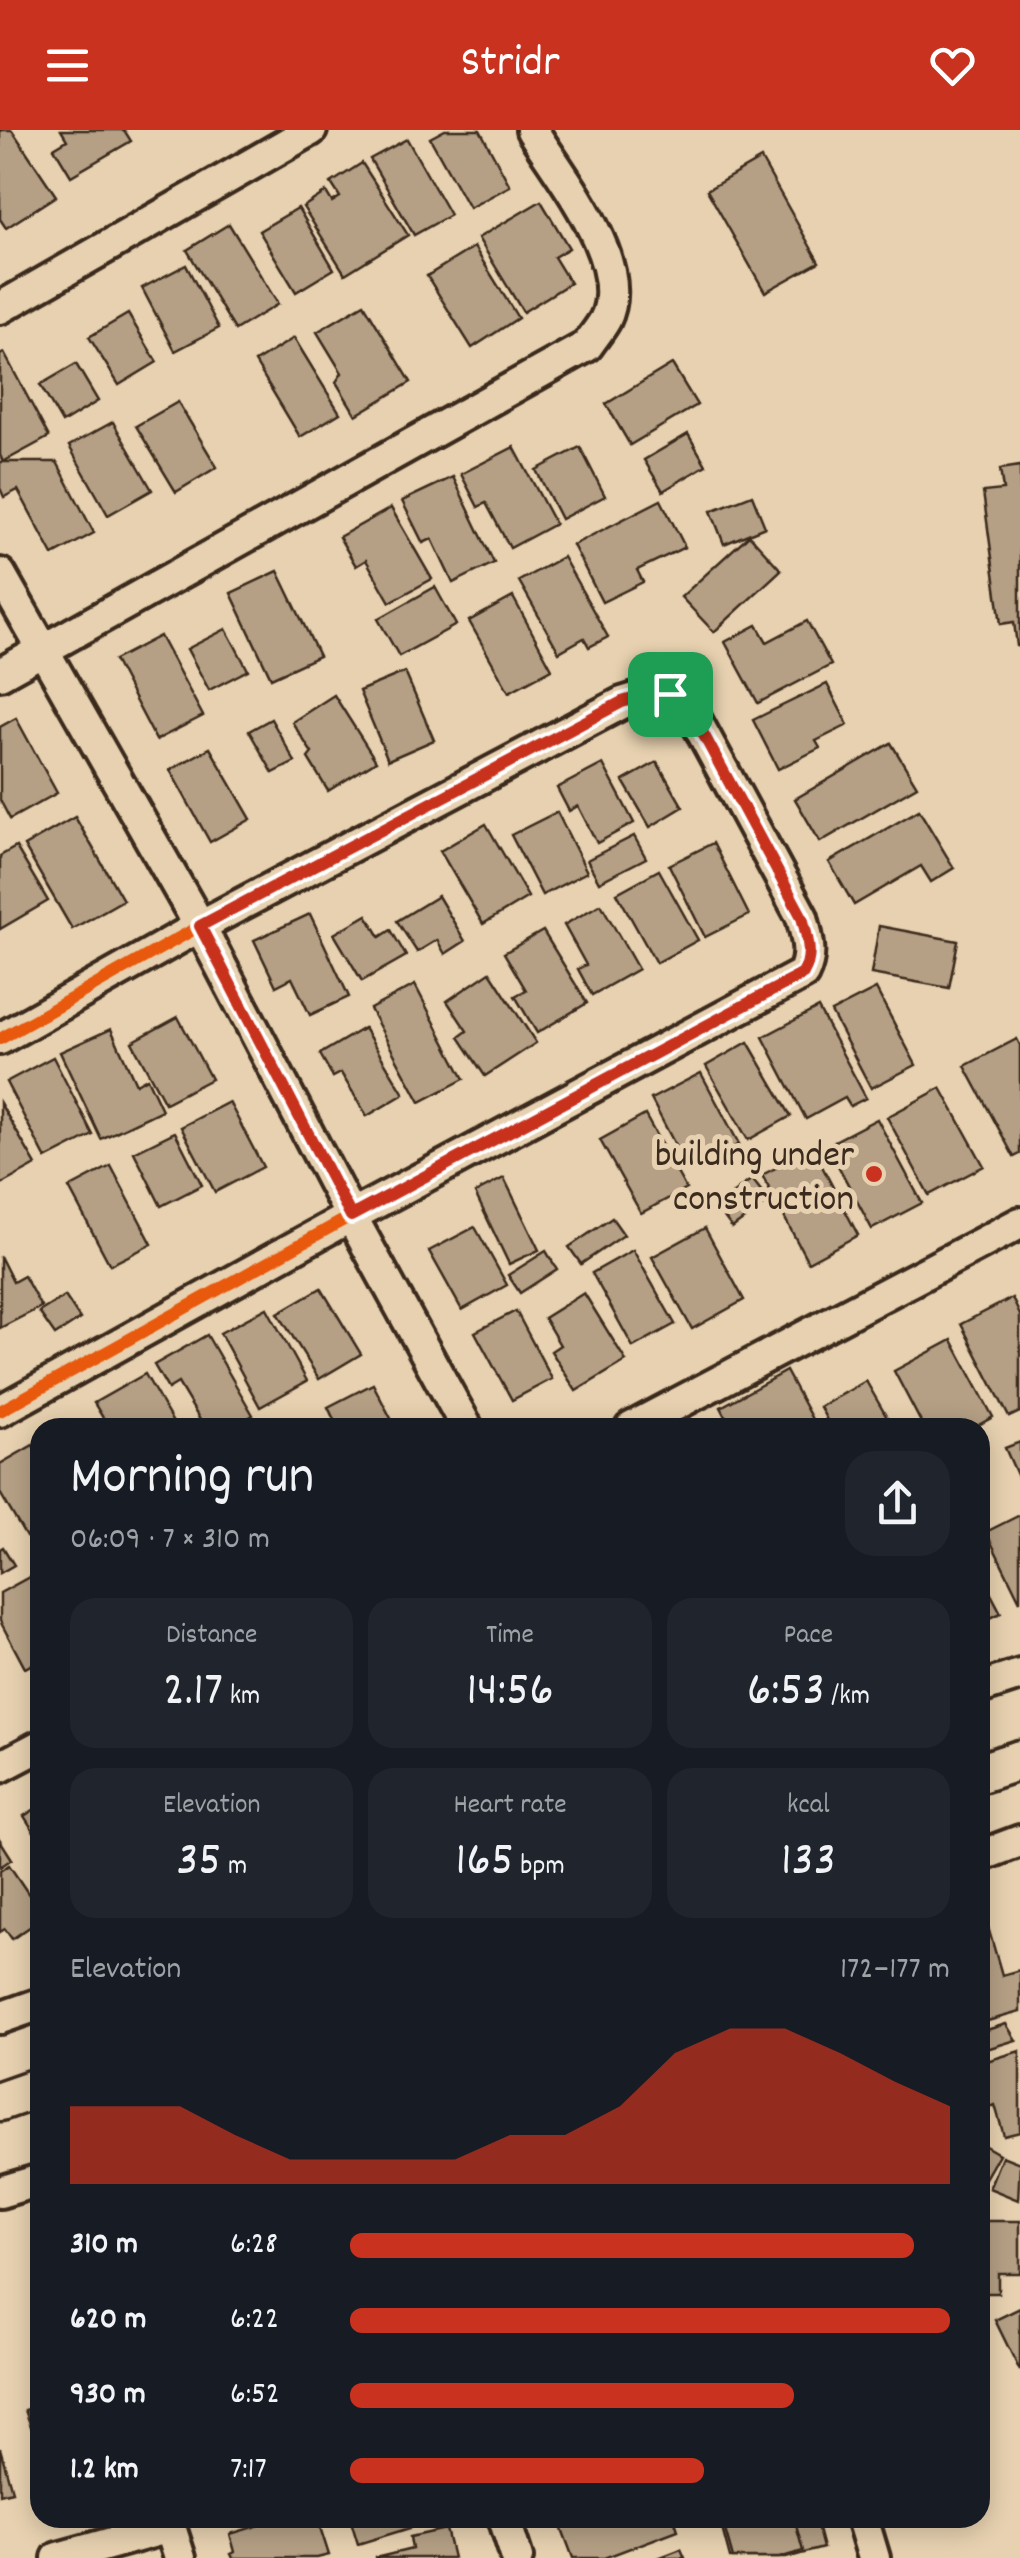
<!DOCTYPE html>
<html lang="en">
<head>
<meta charset="utf-8">
<style>
	:root { --surface:#171b24; --page:#20242c; --text:#f1f3f6; --muted:#9ea1a6; --accent:#c8321e }
	body { margin:0; font-family:Dekko,sans-serif; background:var(--page); color:var(--text); height:100vh; display:flex; flex-direction:column; font-size:38px; white-space:nowrap }
	* { box-sizing:border-box; margin:0 }
	p { font-size:32px; color:var(--muted) }
	.icon { flex:none; width:55px; height:55px; fill:none; stroke:currentColor; stroke-width:2; stroke-linecap:round; stroke-linejoin:round }
	.map { position:relative; flex:1; overflow:hidden }
	.details { position:absolute; left:30px; top:1288px; width:960px; height:1110px; display:flex; flex-direction:column; background:var(--surface); border-radius:30px; box-shadow:0 5px 25px #0003 }
	.details>* { flex:none }
	.pin { position:absolute; display:grid; place-items:center; width:85px; height:85px; color:#fff; margin:-42px; border-radius:20px; box-shadow:0 5px 15px #0006 }
	.round { display:grid; place-items:center; flex:none; width:105px; height:105px; border-radius:30px; background:var(--page) }
	.head { display:flex; align-items:center; justify-content:space-between; height:170px; padding:0 40px }
	h1 { font-size:55px; font-weight:600; line-height:75px }
	.figures { display:grid; grid-template-columns:repeat(3,1fr); gap:15px; height:170px; padding:10px 40px }
	.figures div { display:grid; align-content:center; border-radius:25px; background:var(--page); text-align:center }
	.figures b { font-size:50px; font-weight:600 }
	.figures small { font-size:28px; font-weight:400 }
	.figures p { font-size:28px }
	.chart { height:280px; padding:20px 40px }
	.chart p { display:flex; justify-content:space-between }
	.chart svg { width:100%; height:180px; margin-top:10px; fill:var(--accent); opacity:.7 }
	ul { padding:0 40px; list-style:none; font-size:32px }
	li { display:grid; grid-template-columns:160px 120px 1fr; align-items:center; height:75px }
	li i { height:25px; border-radius:12px; background:var(--accent) }
	header { display:flex; justify-content:space-between; align-items:center; height:130px; padding:0 40px; background:var(--accent); color:#fff; font-size:45px; font-weight:600 }
	.map>svg:first-child { display:block }
	.building { fill:#b5a085; stroke:#3b2a1e; stroke-width:2.5 }
	.lines { fill:none; stroke-linecap:round; stroke-linejoin:round }
	.minor-casing { stroke:#3b2a1e; stroke-width:38 }
	.tertiary-casing { stroke:#3b2a1e; stroke-width:45 }
	.minor { stroke:#e7d1b0; stroke-width:30 }
	.tertiary { stroke:#e7d1b0; stroke-width:38 }
	.cycleway-casing { stroke:#e7d1b0; stroke-width:19 }
	.cycleway { stroke:#e8590c; stroke-width:12 }
	.route-casing { stroke:#fff; stroke-width:20 }
	.route { stroke:#c8321e; stroke-width:12 }
	.poi-dot { fill:#c8321e; stroke:#e7d1b0; stroke-width:4 }
	.labels { text-anchor:middle; stroke-width:10; stroke-linejoin:round; paint-order:stroke }
	.poi-label { font-size:38px; fill:#3b2a1e; stroke:#e7d1b0; text-anchor:end }
</style>
</head>
<body>
<header><svg class="icon" aria-label="menu" viewBox="0 0 24 24"><path d="M4 6h16M4 12h16M4 18h16"/></svg>Stridr<svg class="icon" aria-label="heart" viewBox="0 0 24 24"><path d="M12 20l-8-8c-3-5 5-10 8-4 3-6 11-1 8 4z"/></svg></header>
<div class="map">
<svg width="1020" height="2428" viewBox="0 0 1020 2428">
	<rect width="100%" height="100%" fill="#e7d1b0"/>
	<filter id="ink" filterUnits="userSpaceOnUse"><feTurbulence type="fractalNoise" baseFrequency=".01" numOctaves="2"/><feDisplacementMap in="SourceGraphic" scale="20" xChannelSelector="R" yChannelSelector="G"/><feConvolveMatrix kernelMatrix="1 2 1 2 8 2 1 2 1" color-interpolation-filters="sRGB"/></filter>
	<g filter="url(#ink)">
		<g class="building">
			<path d="M0,0H12L56,66L6,98L0,89Z"/>
			<path d="M61,0H124L131,11L71,46L54,18L67,10Z"/>
			<path d="M445,0H480L510,56L469,78L430,8Z"/>
			<path d="M407,9L450,85L414,105L370,29Z"/>
			<path d="M761,29L819,132L765,162L707,60Z"/>
			<path d="M362,33L408,105L345,144L303,77L326,62L332,72L340,67L331,53Z"/>
			<path d="M541,71L569,118L554,127L570,153L523,182L478,108Z"/>
			<path d="M298,78L334,139L296,162L259,101Z"/>
			<path d="M229,94L278,174L235,200L187,120Z"/>
			<path d="M474,117L518,188L472,218L427,146Z"/>
			<path d="M186,135L219,198L175,221L142,158Z"/>
			<path d="M364,174L411,252L356,285L336,252L342,243L317,202Z"/>
			<path d="M128,184L157,232L119,255L89,207Z"/>
			<path d="M294,208L340,283L300,307L255,232Z"/>
			<path d="M4,223L49,307L3,332L0,325V225Z"/>
			<path d="M76,234L98,271L62,293L40,255Z"/>
			<path d="M672,234L697,275L630,315L606,274Z"/>
			<path d="M178,272L217,337L176,362L136,296Z"/>
			<path d="M113,292L152,360L108,385L69,316Z"/>
			<path d="M688,304L706,335L663,361L644,330Z"/>
			<path d="M514,317L555,394L510,418L486,373L478,377L461,344Z"/>
			<path d="M580,317L605,366L561,389L536,340Z"/>
			<path d="M0,332H57L94,403L53,425L18,360L4,367L0,358Z"/>
			<path d="M1020,336V515L1017,516L1014,492L1001,494L983,362L1003,360L1000,339Z"/>
			<path d="M453,347L494,433L453,453L432,409L423,413L402,371Z"/>
			<path d="M752,365L765,397L724,414L711,381Z"/>
			<path d="M661,370L685,417L637,440L643,452L602,472L573,415Z"/>
			<path d="M391,378L432,449L390,472L366,430L356,436L339,407Z"/>
			<path d="M749,405L781,440L714,502L681,467Z"/>
			<path d="M563,427L608,507L589,517L584,508L559,522L519,451Z"/>
			<path d="M278,441L319,526L271,548L231,463Z"/>
			<path d="M435,457L456,495L399,526L378,489Z"/>
			<path d="M513,467L552,539L509,562L469,491Z"/>
			<path d="M807,491L831,535L758,573L725,512L757,495L767,512Z"/>
			<path d="M226,499L248,540L209,560L187,519Z"/>
			<path d="M160,506L203,586L156,610L114,530Z"/>
			<path d="M405,542L434,610L388,630L359,561Z"/>
			<path d="M827,554L848,595L816,611L820,618L778,639L753,590Z"/>
			<path d="M334,565L376,631L328,661L308,628L312,623L292,592Z"/>
			<path d="M16,588L57,663L10,689L0,670V597Z"/>
			<path d="M271,589L295,632L273,643L249,601Z"/>
			<path d="M891,613L917,656L820,712L795,669Z"/>
			<path d="M210,618L251,689L210,712L170,640Z"/>
			<path d="M657,632L683,677L650,697L623,651Z"/>
			<path d="M603,634L634,693L597,713L578,676L569,681L557,658Z"/>
			<path d="M919,680L954,738L931,752L921,736L854,775L829,732Z"/>
			<path d="M557,682L587,742L542,765L511,705Z"/>
			<path d="M75,687L123,770L72,799L24,716Z"/>
			<path d="M486,694L528,767L483,794L440,721Z"/>
			<path d="M634,706L646,728L599,752L587,730Z"/>
			<path d="M713,713L749,785L705,807L669,735Z"/>
			<path d="M16,717L48,771L0,799V726Z"/>
			<path d="M659,740L698,810L656,833L617,763Z"/>
			<path d="M438,766L465,811L445,824L437,810L417,822L397,791Z"/>
			<path d="M601,774L638,839L592,865L578,839L586,835L564,795Z"/>
			<path d="M310,784L349,867L310,885L292,848L276,856L254,810Z"/>
			<path d="M367,785L380,807L391,800L406,826L362,851L334,804Z"/>
			<path d="M879,796L958,811L949,858L871,844Z"/>
			<path d="M543,801L587,873L537,903L515,866L526,860L504,823Z"/>
			<path d="M490,842L536,913L485,946L459,907L467,901L447,871Z"/>
			<path d="M415,855L464,949L420,972L370,879Z"/>
			<path d="M876,859L916,935L871,958L831,882Z"/>
			<path d="M818,878L866,968L850,976L845,968L806,989L763,907Z"/>
			<path d="M178,887L211,949L165,973L132,912Z"/>
			<path d="M364,898L404,964L367,986L341,943L333,947L320,924Z"/>
			<path d="M111,899L136,954L147,948L162,980L101,1009L60,922Z"/>
			<path d="M1017,909L1020,915V1024L1014,1027L965,936Z"/>
			<path d="M748,912L791,986L748,1010L706,936Z"/>
			<path d="M53,927L93,1005L46,1029L6,952Z"/>
			<path d="M701,943L739,1014L689,1041L651,969Z"/>
			<path d="M941,958L984,1036L929,1065L887,987Z"/>
			<path d="M229,972L263,1037L215,1062L181,997Z"/>
			<path d="M0,973L36,1035L0,1055Z"/>
			<path d="M645,985L686,1059L641,1083L600,1010Z"/>
			<path d="M877,989L922,1073L872,1099L827,1015Z"/>
			<path d="M175,1002L202,1055L161,1076L134,1022Z"/>
			<path d="M813,1019L858,1105L808,1132L762,1045Z"/>
			<path d="M111,1036L152,1114L110,1135L69,1058Z"/>
			<path d="M504,1048L539,1120L509,1134L475,1063Z"/>
			<path d="M752,1049L769,1071L732,1098L716,1076Z"/>
			<path d="M612,1088L624,1105L581,1134L569,1117Z"/>
			<path d="M475,1097L507,1155L462,1180L429,1121Z"/>
			<path d="M705,1098L744,1170L692,1199L652,1127Z"/>
			<path d="M633,1120L675,1194L633,1217L592,1143Z"/>
			<path d="M546,1121L557,1139L520,1163L508,1145Z"/>
			<path d="M0,1126L13,1152L24,1146L41,1177L0,1198Z"/>
			<path d="M321,1158L361,1224L319,1249L278,1183Z"/>
			<path d="M584,1163L626,1231L576,1261L551,1221L560,1215L544,1188Z"/>
			<path d="M65,1166L80,1189L55,1205L39,1182Z"/>
			<path d="M1012,1168L1020,1185V1282L1009,1287L961,1194Z"/>
			<path d="M267,1178L307,1251L260,1277L220,1203Z"/>
			<path d="M516,1181L552,1249L512,1270L475,1202Z"/>
			<path d="M207,1205L253,1285L231,1298H201L203,1295L178,1253L168,1259L154,1235Z"/>
			<path d="M952,1210L993,1287L973,1298H924L894,1241Z"/>
			<path d="M786,1241L814,1293L806,1298H732L721,1277Z"/>
			<path d="M145,1244L176,1298H109L94,1273Z"/>
			<path d="M866,1251L893,1298H831L820,1277Z"/>
			<path d="M373,1254L396,1298H338L328,1277Z"/>
			<path d="M1020,1312V1346L1018,1347L1005,1318Z"/>
			<path d="M33,1315L40,1328V1399L26,1407L0,1363V1334Z"/>
			<path d="M1020,1385V1471L986,1402Z"/>
			<path d="M3,1417L14,1435L0,1443V1419Z"/>
			<path d="M980,1443L1001,1483L980,1493Z"/>
			<path d="M33,1445L40,1458V1530L25,1538L0,1491V1463Z"/>
			<path d="M40,1676V1711L24,1686Z"/>
			<path d="M0,1710L12,1729L0,1737Z"/>
			<path d="M9,1735L40,1781V1790L12,1809L5,1799L0,1802V1741Z"/>
			<path d="M983,1780L1002,1845L1020,1840V1882L980,1893V1781Z"/>
			<path d="M1006,1894L1016,1910L980,1921V1902Z"/>
			<path d="M1020,1921V2002L1004,2006L995,1975L980,1979V1933Z"/>
			<path d="M980,2013L999,2024L980,2057Z"/>
			<path d="M1002,2026L1020,2033L1018,2070L989,2058Z"/>
			<path d="M980,2091H1020V2143H998V2163H980Z"/>
			<path d="M1020,2178V2241L995,2190Z"/>
			<path d="M40,2275V2321L25,2280Z"/>
			<path d="M0,2318L12,2361L0,2364Z"/>
			<path d="M283,2388H317L329,2425L317,2428H233L231,2424L235,2422L230,2404Z"/>
			<path d="M350,2388H435L436,2390L358,2414Z"/>
			<path d="M558,2388H674L678,2400L604,2428H573Z"/>
			<path d="M736,2388H815L823,2418L786,2428H730L720,2391Z"/>
			<path d="M794,2388L803,2421L779,2428H733L722,2389Z"/>
			<path d="M446,2399L453,2428H375L412,2419L410,2407Z"/>
			<path d="M681,2419L685,2428H658Z"/>
		</g>
		<g class="lines">
			<g class="minor-casing">
				<g id="minor">
					<path d="M0,178L311,0"/>
					<path d="M0,444L200,796L351,1086L467,1298"/>
					<path d="M0,544L587,216C593,207 600,199 605,190C633,134 560,46 532,0"/>
					<path d="M0,909L200,796L622,573C647,565 662,560 686,572L802,787C807,808 813,824 803,844L351,1086L0,1281"/>
					<path d="M631,1298L1020,1093"/>
					<path d="M980,1558L1020,1545"/>
					<path d="M0,1637L40,1616"/>
					<path d="M980,1726L1020,1711"/>
					<path d="M0,1888L40,1874"/>
					<path d="M0,2062L40,2050"/>
					<path d="M504,2388L517,2428"/>
					<path d="M862,2388L874,2428"/>
					<path d="M58,2428L170,2397L180,2428"/>
				</g>
			</g>
			<g class="tertiary-casing">
				<g id="tertiary">
					<path d="M980,1643L1020,1630"/>
					<path d="M0,1971L40,1957"/>
				</g>
			</g>
			<use href="#minor" class="minor"/>
			<use href="#tertiary" class="tertiary"/>
			<g class="cycleway-casing">
				<path id="cycleway" d="M0,909L200,796L622,573C647,565 662,560 686,572L802,787C807,808 813,824 803,844L351,1086L0,1281"/>
			</g>
			<use href="#cycleway" class="cycleway"/>
		</g>
	</g>
	<g class="lines" filter="url(#ink)">
		<g class="route-casing">
			<path id="route" d="M652,563L670,564L686,572L802,787C807,808 814,824 803,844L351,1086L200,796L622,572Z"/>
		</g>
		<use href="#route" class="route"/>
	</g>
	<circle class="poi-dot" cx="874" cy="1044" r="10"/>
	<g class="labels">
		<g class="poi-label">
			<text x="854" y="1035">building under<tspan x="854" dy="44">construction</tspan></text>
		</g>
	</g>
</svg>
<div class="pin" style="left:670px;top:564px;background:#1e9e55"><svg class="icon" aria-label="arrive" viewBox="0 0 24 24"><path d="M6 21V4h12l-3 4 3 4H6"/></svg></div>
<section class="details">
<div class="head"><div><h1>Morning run</h1><p>06:09 · 7 × 310 m</p></div><a class="round"><svg class="icon" aria-label="share" viewBox="0 0 24 24"><path d="M12 15V3M7 8l5-5 5 5M5 13v7h14v-7"/></svg></a></div>
<div class="figures">
<div><p>Distance</p><b>2.17<small> km</small></b></div>
<div><p>Time</p><b>14:56</b></div>
<div><p>Pace</p><b>6:53<small> /km</small></b></div>
</div>
<div class="figures">
<div><p>Elevation</p><b>35<small> m</small></b></div>
<div><p>Heart rate</p><b>165<small> bpm</small></b></div>
<div><p>kcal</p><b>133</b></div>
</div>
<div class="chart"><p><span>Elevation</span>172–177 m</p>
<svg viewBox="0 0 160 44" preserveAspectRatio="none"><path d="M0 44V25L10 25L20 25L30 32L40 38L50 38L60 38L70 38L80 32L90 32L100 25L110 12L120 6L130 6L140 12L150 19L160 25V44z"/></svg>
</div>
<ul>
<li><b>310 m</b>6:28<i style="width:94%"></i></li>
<li><b>620 m</b>6:22<i style="width:100%"></i></li>
<li><b>930 m</b>6:52<i style="width:74%"></i></li>
<li><b>1.2 km</b>7:17<i style="width:59%"></i></li>
</ul>
</section>
</div>
</body>
</html>
